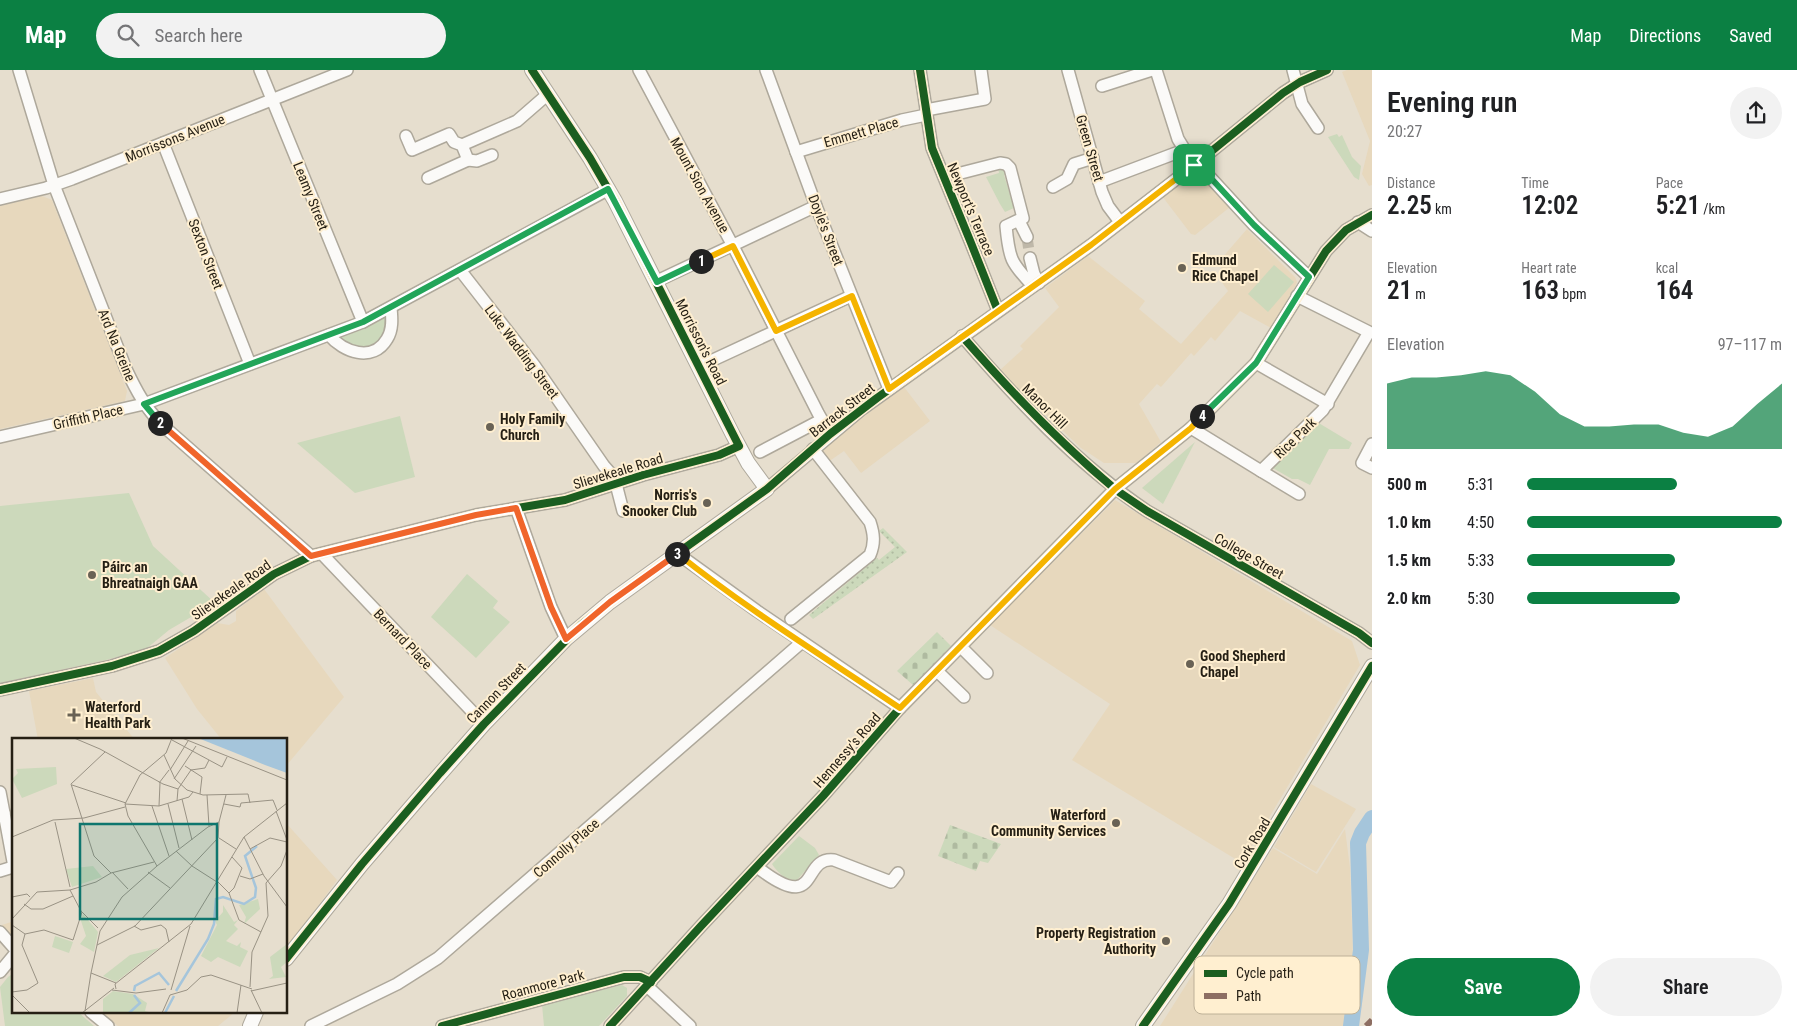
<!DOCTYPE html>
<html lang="en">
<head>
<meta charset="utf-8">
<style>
	:root { --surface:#fff; --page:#f2f2f2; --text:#202124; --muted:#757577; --accent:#0b8043 }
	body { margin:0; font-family:"Roboto Condensed",sans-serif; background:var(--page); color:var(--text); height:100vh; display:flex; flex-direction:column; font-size:19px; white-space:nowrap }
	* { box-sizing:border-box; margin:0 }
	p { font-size:16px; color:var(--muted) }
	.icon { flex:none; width:28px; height:28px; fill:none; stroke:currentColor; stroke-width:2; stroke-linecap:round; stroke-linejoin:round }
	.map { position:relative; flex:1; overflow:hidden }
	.details { display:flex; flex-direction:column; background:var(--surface); width:425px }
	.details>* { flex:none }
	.pin { position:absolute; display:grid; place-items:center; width:42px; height:42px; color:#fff; margin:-21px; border-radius:10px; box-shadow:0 2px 8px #0006 }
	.km { position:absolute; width:25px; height:25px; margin:-12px; border-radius:50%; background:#222; color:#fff; font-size:14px; line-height:25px; text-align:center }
	.round { display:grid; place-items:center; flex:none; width:52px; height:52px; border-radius:26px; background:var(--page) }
	.headline { display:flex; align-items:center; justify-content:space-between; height:85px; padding:0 15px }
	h1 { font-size:28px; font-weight:600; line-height:38px }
	.stats { display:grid; grid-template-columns:repeat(3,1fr); gap:8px; height:85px; padding:5px 15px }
	.stats div { display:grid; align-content:center }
	.stats b { font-size:25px; font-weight:600 }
	.stats small { font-size:14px; font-weight:400 }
	.stats p { font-size:14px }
	.chart { height:140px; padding:10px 15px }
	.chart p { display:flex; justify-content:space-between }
	.chart svg { width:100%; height:90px; margin-top:5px; fill:var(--accent); opacity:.7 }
	.button { display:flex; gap:10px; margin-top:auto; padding:10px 15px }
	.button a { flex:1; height:58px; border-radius:30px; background:var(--accent); color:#fff; font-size:20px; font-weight:600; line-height:58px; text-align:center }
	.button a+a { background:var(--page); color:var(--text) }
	ul { padding:0 15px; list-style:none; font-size:16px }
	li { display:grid; grid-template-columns:80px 60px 1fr; align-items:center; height:38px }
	li i { height:12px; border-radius:6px; background:var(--accent) }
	header { display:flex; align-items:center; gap:30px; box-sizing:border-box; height:70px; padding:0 25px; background:var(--accent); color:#fff }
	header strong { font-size:24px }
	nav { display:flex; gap:28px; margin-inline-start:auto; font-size:18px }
	.search { width:350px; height:45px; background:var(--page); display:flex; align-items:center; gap:12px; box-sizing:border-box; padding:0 18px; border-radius:28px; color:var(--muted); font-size:19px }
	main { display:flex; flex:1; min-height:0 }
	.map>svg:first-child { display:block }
	.built { fill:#e7d8bd }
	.green { fill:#ccd9bb }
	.cemetery { fill:url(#cemetery-stones) }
	.garden { fill:url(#garden-dots) }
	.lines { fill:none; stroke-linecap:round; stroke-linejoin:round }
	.river { stroke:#a5c5db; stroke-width:16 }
	.minor-tunnel { stroke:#bfb8a9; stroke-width:11; stroke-dasharray:11 5.5; stroke-linecap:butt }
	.minor-casing { stroke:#aea89b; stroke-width:14 }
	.major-casing { stroke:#aea89b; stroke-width:16 }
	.minor { stroke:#fbfaf8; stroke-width:11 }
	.major { stroke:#fbfaf8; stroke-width:14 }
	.quiet { stroke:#8d6e63; stroke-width:6; stroke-dasharray:12 6; stroke-linecap:butt }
	.cycleway-casing { stroke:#ffefd0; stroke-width:11 }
	.cycleway { stroke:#1b5e20; stroke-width:8 }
	.split-1-casing { stroke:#fff; stroke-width:10 }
	.split-2-casing { stroke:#fff; stroke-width:10 }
	.split-3-casing { stroke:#fff; stroke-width:10 }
	.split-4-casing { stroke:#fff; stroke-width:10 }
	.split-5-casing { stroke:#fff; stroke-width:10 }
	.split-1 { stroke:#f5b400; stroke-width:6 }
	.split-2 { stroke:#22a559; stroke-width:6 }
	.split-3 { stroke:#f0652b; stroke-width:6 }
	.split-4 { stroke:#f5b400; stroke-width:6 }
	.split-5 { stroke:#22a559; stroke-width:6 }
	.poi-dot { fill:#696255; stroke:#ffefd0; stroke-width:2 }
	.labels { text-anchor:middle; stroke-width:4; stroke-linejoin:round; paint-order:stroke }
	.street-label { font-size:14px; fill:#251f14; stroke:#ffefd0 }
	.poi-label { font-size:14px; font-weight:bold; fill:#251f14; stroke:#ffefd0; text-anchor:start }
	.inset-river { fill:none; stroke:#a5c5db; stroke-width:2.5 }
	.inset-road { fill:none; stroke:#999284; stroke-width:1 }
	.view { fill:#0f766e; fill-opacity:0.15; stroke:#0f766e; stroke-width:2.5 }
	.inset-edge { fill:none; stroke:#251f14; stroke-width:2.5 }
	.key { fill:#ffefd0; stroke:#beb198; stroke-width:1 }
	.key-label { font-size:14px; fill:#251f14 }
</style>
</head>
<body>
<header>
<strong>Map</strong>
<div class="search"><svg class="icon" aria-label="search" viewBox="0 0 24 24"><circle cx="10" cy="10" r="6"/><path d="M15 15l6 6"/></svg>Search here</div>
<nav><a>Map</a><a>Directions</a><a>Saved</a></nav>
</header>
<main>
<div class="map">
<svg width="1372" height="956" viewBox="0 0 1372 956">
	<defs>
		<pattern id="cemetery-stones" width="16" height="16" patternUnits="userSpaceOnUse" patternTransform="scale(1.25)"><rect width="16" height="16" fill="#ccd9bb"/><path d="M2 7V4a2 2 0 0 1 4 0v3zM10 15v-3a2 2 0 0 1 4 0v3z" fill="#afbaa0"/></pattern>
		<pattern id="garden-dots" width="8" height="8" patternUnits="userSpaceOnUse" patternTransform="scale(1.25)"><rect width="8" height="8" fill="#ccd9bb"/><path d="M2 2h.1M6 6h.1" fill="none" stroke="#afbaa0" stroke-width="1.8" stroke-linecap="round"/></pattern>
	</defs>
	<rect width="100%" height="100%" fill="#e6dece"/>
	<g class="built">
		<path d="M1347,0H1372V115L1369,116L1362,104L1370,71L1342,2Z"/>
		<path d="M1197,98L1230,137L1195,165L1191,164L1162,126Z"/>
		<path d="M42,126L52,130L127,321L125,331L0,359V136Z"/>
		<path d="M1247,159L1295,207L1297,212L1296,215L1271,258L1240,241L1215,271L1211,267L1194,286L1191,283L1161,317L1157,314L1139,334L1161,372L1137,393H1104L1081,378L999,301L1023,279L1020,276L1059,237L1045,218L1088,186L1145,231L1139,239L1181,274L1228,221L1221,211V189Z"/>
		<path d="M904,317L930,351L861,403L844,381L828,392L819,379Z"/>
		<path d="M1115,430L1352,571L1360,595L1242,793L1072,690L1110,634L990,555Z"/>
		<path d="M264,519L344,627L286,696V670H222L197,639L165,588L217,553L229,555L236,551V541Z"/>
		<path d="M93,608L96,622L135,670H38L29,621Z"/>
		<path d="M1311,714L1356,739L1316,802L1274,777Z"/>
		<path d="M286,753L337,810L286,880Z"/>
		<path d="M1345,759L1350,798L1353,889L1345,956H1160L1273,778L1317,804Z"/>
		<path d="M14,851V870L2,855Z"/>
		<path d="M101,942H235L218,956H118Z"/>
	</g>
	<g class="green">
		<path d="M1337,64L1339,67L1342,65L1352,87L1361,96L1359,110L1354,107L1328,67Z"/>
		<path d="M998,97H1002L1007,103L1004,105L1014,138L1005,142L1000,134L986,107L999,103Z"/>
		<path d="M1274,195L1294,212L1268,242L1248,224Z"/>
		<path d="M389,246C387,263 377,284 356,278C350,277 343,271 338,268L364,259Z"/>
		<path d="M400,346L415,407L355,423L297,373Z"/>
		<path d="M1317,352L1352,373L1349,379H1329L1310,415L1298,409H1292L1271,397Z"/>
		<path d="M1195,372L1163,434L1142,418Z"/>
		<path d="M129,423L153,476L215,533L169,560L146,579L106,590L0,613V436Z"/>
		<path d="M467,504L498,531L493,538L510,552L476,588L431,547Z"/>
		<path d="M799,766L815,778L819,785L797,810C786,811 778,803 772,794Z"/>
		<path d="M14,903V942H78L94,956H5L0,917L8,907Z"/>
		<path d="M622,915L627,918V926L599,956H544L542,935Z"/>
	</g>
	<g class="cemetery">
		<path d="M937,562L951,576L913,615L897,601Z"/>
		<path d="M950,755L1001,774L988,793L980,791L976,801L938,786Z"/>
	</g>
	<path class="garden" d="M883,458L907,482L813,549L809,545L877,488L879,490L895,477L879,461Z"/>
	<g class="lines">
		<path class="river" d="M1351,956L1361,880L1358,773L1362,763L1372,748"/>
		<path class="minor-tunnel" d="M1027,167L1030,188"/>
		<g class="minor-casing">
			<g id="minor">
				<path d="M19,0L54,115L126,299C136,320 145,337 161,354L311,486"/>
				<path d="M260,0L363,252"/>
				<path d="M639,0L733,176L818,343L830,364"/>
				<path d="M766,0L816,136L889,319"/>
				<path d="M920,0L932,78L971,173L998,241"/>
				<path d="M1068,0L1102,122L1108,136L1120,152"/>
				<path d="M1156,0L1178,69L1194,95"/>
				<path d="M1293,0L1302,34L1318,58"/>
				<path d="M1102,16L1152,0"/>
				<path d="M926,40L985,29L981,0"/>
				<path d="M406,66L412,80L449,64L454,72L462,75L468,90L428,108"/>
				<path d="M163,73L250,294"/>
				<path d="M462,75L517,51L548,24"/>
				<path d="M796,82L902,50L926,45"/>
				<path d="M468,90L477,91L492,85"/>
				<path d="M1197,93L1254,155L1309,207"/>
				<path d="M961,103L1000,93L1006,94L1010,98L1023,148L1006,156C1009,189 1011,193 1033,216"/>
				<path d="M1099,112L1184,80"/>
				<path d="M1053,117L1067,109L1074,94L1093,88"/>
				<path d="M0,129L46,118L72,109L347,0"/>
				<path d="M1019,151L1027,167"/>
				<path d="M1358,152L1372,161"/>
				<path d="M1030,188L1034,204L1039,213"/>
				<path d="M460,200L534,295L604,396L619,413"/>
				<path d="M657,211L816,136"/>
				<path d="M329,265C343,282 373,293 387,269C393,260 392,248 391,238"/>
				<path d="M962,266C1016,329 1078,395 1147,441L1359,563L1372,573"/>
				<path d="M1256,293L1328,334"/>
				<path d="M700,296L851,226"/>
				<path d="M1191,358L1261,401L1323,340L1369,262L1297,226"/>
				<path d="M0,367L144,334L363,252L609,119"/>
				<path d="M1372,374L1362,393L1372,398"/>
				<path d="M760,382L821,350"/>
				<path d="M1261,401L1299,424"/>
				<path d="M616,414L623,441"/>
				<path d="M767,419L862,339L1091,175L1197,93L1283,23L1300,12L1327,0"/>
				<path d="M516,438L551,537L566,569"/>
				<path d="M322,484L484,654"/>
				<path d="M678,484L757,541L900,638"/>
				<path d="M791,549L870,485C875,473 874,464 870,452L813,379"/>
				<path d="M961,577L987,603"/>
				<path d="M937,601L964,627"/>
				<path d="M0,620L112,596L159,581L194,561L274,504L311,486L476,445L565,430L643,405L719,385L739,376"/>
				<path d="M0,722L4,743"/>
				<path d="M0,745L4,743L14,797"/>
				<path d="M757,797C821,847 800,786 834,790L891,812L898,803"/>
				<path d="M0,801L13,797"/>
				<path d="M0,862L14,878"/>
				<path d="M0,902L14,885"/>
				<path d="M647,916L690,956"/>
				<path d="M91,942L108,956"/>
				<path d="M311,956L397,914L438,888L802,572"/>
				<path d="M442,956L624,907H640L651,912"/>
				<path d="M610,956L701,856L823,726L900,638L1115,419L1191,358L1256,293L1326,181L1346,160L1372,145"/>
			</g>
		</g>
		<g class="major-casing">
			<g id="major">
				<path d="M286,889L362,794L418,729L484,654L566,569L610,532L767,419L748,393L733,365L615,131L590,88L532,0"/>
				<path d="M250,956L256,942"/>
				<path d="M1143,956L1229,834L1372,596"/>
			</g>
		</g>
		<use href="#minor" class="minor"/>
		<use href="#major" class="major"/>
		<path class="quiet" d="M1366,956L1372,950"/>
		<g class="cycleway-casing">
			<g id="cycleway">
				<path d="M920,0L932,78L971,173L998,241"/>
				<path d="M962,266C1009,320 1060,373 1115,419"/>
				<path d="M1119,422L1147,441L1359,563L1372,573"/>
				<path d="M0,620L112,596L159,581L194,561L274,504L311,486L476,445L565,430L643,405L719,385L739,376L615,131L590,88L532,0"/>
				<path d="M286,889L362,794L440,703L484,654L581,555L622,523L767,419L830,364L877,328L1091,175L1197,93L1283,23L1300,12L1327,0"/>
				<path d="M442,956L624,907H640L651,912"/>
				<path d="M610,956L701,856L823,726L900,638L1115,419L1191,358L1256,293L1326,181L1346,160L1372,145"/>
				<path d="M1143,956L1229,834L1372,596"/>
			</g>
		</g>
		<use href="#cycleway" class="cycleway"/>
	</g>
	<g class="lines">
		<g class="split-1-casing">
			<path id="split-1" d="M701,191L733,176L776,261L852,226L889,319L1091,175L1194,95"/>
		</g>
		<g class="split-2-casing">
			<path id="split-2" d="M160,353L144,334L363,252L608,119L657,212L701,191"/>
		</g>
		<g class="split-3-casing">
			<path id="split-3" d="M160,353L311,486L476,445L516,438L551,537L566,569L610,532L677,484"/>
		</g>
		<g class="split-4-casing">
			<path id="split-4" d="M677,484H678C748,540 826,588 900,638L1115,419L1191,358L1202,346"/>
		</g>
		<g class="split-5-casing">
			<path id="split-5" d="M1194,95L1197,93L1254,155L1309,207L1256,293L1202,346"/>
		</g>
		<use href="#split-1" class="split-1"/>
		<use href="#split-2" class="split-2"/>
		<use href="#split-3" class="split-3"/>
		<use href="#split-4" class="split-4"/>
		<use href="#split-5" class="split-5"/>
	</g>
	<g class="poi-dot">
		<circle cx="1182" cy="198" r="5"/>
		<circle cx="490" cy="357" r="5"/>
		<circle cx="707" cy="433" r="5"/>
		<circle cx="92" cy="505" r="5"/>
		<circle cx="1190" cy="594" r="5"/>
		<path d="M71.5 637.5h5v5h5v5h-5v5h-5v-5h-5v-5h5z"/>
		<circle cx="1116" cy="753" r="5"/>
		<circle cx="1166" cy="871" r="5"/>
	</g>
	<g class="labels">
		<g class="street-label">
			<text transform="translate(861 62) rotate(-16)" y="5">Emmett Place</text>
			<text transform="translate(175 68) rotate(-22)" y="5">Morrissons Avenue</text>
			<text transform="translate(1090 78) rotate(74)" y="5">Green Street</text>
			<text transform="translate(700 115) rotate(61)" y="5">Mount Sion Avenue</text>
			<text transform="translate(311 126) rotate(68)" y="5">Leamy Street</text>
			<text transform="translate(971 139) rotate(67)" y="5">Newport's Terrace</text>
			<text transform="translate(826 160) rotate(69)" y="5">Doyle's Street</text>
			<text transform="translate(206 184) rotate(69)" y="5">Sexton Street</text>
			<text transform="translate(701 272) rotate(63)" y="5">Morrisson's Road</text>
			<text transform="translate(117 275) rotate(68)" y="5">Ard Na Greine</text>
			<text transform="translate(522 282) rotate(53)" y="5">Luke Wadding Street</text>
			<text transform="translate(1045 336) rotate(45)" y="5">Manor Hill</text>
			<text transform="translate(842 340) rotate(-38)" y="5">Barrack Street</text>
			<text transform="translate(88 347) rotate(-13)" y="5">Griffith Place</text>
			<text transform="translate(1295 368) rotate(-44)" y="5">Rice Park</text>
			<text transform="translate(618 401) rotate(-17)" y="5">Slievekeale Road</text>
			<text transform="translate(1249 486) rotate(30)" y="5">College Street</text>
			<text transform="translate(231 520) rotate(-35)" y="5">Slievekeale Road</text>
			<text transform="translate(403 569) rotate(46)" y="5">Bernard Place</text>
			<text transform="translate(496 623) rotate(-46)" y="5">Cannon Street</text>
			<text transform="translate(847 680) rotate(-49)" y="5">Hennessy's Road</text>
			<text transform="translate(1252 773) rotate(-59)" y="5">Cork Road</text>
			<text transform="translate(566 778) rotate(-41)" y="5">Connolly Place</text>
			<text transform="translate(543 915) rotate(-15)" y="5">Roanmore Park</text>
		</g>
		<g class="poi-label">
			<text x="1192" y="195">Edmund<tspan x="1192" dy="16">Rice Chapel</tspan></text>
			<text x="500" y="354">Holy Family<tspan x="500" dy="16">Church</tspan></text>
			<text x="697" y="430" text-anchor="end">Norris's<tspan x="697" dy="16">Snooker Club</tspan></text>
			<text x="102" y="502">Páirc an<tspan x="102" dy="16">Bhreatnaigh GAA</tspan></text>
			<text x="1200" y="591">Good Shepherd<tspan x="1200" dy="16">Chapel</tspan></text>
			<text x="85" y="642">Waterford<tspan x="85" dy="16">Health Park</tspan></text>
			<text x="1106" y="750" text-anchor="end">Waterford<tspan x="1106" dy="16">Community Services</tspan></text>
			<text x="1156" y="868" text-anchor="end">Property Registration<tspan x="1156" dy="16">Authority</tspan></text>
		</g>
	</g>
	<g transform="translate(12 668)">
		<rect width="275" height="275" fill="#e6dece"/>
		<path d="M44,29L45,46L10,60L0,41L6,35L4,31ZM81,128L90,139L60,149L54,131ZM246,161L248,171L232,186L234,179L227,167ZM211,167L222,184L226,182L222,187L226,191L214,203L225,208L229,204L228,209L236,213L228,229L206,219L199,224L189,218L205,187L203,183L211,174ZM71,176L86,194L82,214L68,206L74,198L69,183ZM43,198L61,204L57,215L40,209ZM147,210L104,244L91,238L118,217ZM101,253L121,256L135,265L133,273L140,275H91V261Z" fill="#ccd9bb"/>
		<path d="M275,206V224L269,229L274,239L257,241L261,238L258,219Z" fill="#ccd9bb"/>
		<path d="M186,0H275V35L253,27Z" fill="#a5c5db"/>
		<path class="inset-river" d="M122,253L123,248L147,235L157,247M164,253L196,201L202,186L204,161L211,159L232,166L243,159L244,150L233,118L245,108M117,275L128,265L122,257M153,275L162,258"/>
		<path class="inset-road" d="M62,0L88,11L151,46L166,51M170,0L275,42M160,2L210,29L215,19M93,14L59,46L82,118L99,135M152,17L163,41L175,52L191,57L236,56L238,65M173,28L190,39L188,56M158,32L176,3M179,32L193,30L197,22M162,41L184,8M147,45L157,32M60,47L114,65M195,57L197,88M170,61L180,102M165,63L166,51L179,32M113,66L147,68L177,59L181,54M156,66L167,110M212,66L228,69L229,65L261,62L265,72M140,68L157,118M147,68L148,45M264,73L275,102M43,84L58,149M207,84L214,57M0,99L41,82L72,80L113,69M232,99L252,138L275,169M207,100L224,111M238,111L258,100L275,104M164,113L180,128L205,144M145,128L196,89L207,84L206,100M100,134L116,151M136,134L158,150M228,138L238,141L251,136M206,144L217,155L222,150L230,130L220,119M58,152L69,173L86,190M217,155L227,182L249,194M0,159L15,156L18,159M12,166L19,171H31L61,158M0,181L25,154L58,152L84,144L99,135L142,124M0,187L13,196M122,188L129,192L149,187L154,191L157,204M85,207L123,188L206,100M104,245L79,235L88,193L110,159L145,128L116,78L113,66L128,37L154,15L160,0M238,249L240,214L256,178L254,145L269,128L275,112M104,251L103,246L179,186L232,99L275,65M100,252L124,255L154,251M159,252L178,188M239,252L250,275M239,253L275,245M0,254L15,252L26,245L10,207L13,196L32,192L61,202L70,174M0,257L18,275M158,257L175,252L189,239L199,237L240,251M73,273L79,235M70,275L102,250M150,275L158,257M225,275L229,247"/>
		<path class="view" d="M68,86H205V181H68Z"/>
		<rect width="275" height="275" class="inset-edge"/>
	</g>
	<rect x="1194" y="886" width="166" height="58" rx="8" class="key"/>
	<rect x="1204" y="900" width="23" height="7" fill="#1b5e20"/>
	<rect x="1204" y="923" width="23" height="6" fill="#8d6e63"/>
	<g class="key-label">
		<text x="1236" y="908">Cycle path</text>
		<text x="1236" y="931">Path</text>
	</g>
</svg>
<div class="pin" style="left:1194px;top:95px;background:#1e9e55"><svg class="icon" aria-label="arrive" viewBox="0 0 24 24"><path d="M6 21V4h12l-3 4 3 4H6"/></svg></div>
<b class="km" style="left:701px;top:191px">1</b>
<b class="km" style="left:160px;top:353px">2</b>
<b class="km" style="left:677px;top:484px">3</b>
<b class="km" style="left:1202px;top:346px">4</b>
</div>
<section class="details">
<div class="headline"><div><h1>Evening run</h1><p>20:27</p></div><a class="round"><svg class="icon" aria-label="share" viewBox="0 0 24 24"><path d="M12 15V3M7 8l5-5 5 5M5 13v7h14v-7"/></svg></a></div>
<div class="stats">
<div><p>Distance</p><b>2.25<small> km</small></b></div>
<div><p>Time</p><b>12:02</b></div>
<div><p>Pace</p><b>5:21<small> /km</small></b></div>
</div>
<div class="stats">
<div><p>Elevation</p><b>21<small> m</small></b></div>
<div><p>Heart rate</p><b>163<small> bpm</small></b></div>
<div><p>kcal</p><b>164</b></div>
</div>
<div class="chart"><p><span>Elevation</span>97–117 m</p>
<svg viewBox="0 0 160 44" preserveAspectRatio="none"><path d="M0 44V12L10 9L20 9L30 8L40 6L50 8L60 16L70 27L80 33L90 33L100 32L110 32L120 36L130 38L140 33L150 22L160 12V44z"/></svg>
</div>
<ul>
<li><b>500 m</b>5:31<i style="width:59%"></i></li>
<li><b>1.0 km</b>4:50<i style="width:100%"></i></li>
<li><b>1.5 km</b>5:33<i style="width:58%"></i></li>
<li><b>2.0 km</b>5:30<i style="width:60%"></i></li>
</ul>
<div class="button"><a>Save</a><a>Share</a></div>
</section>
</main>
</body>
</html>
